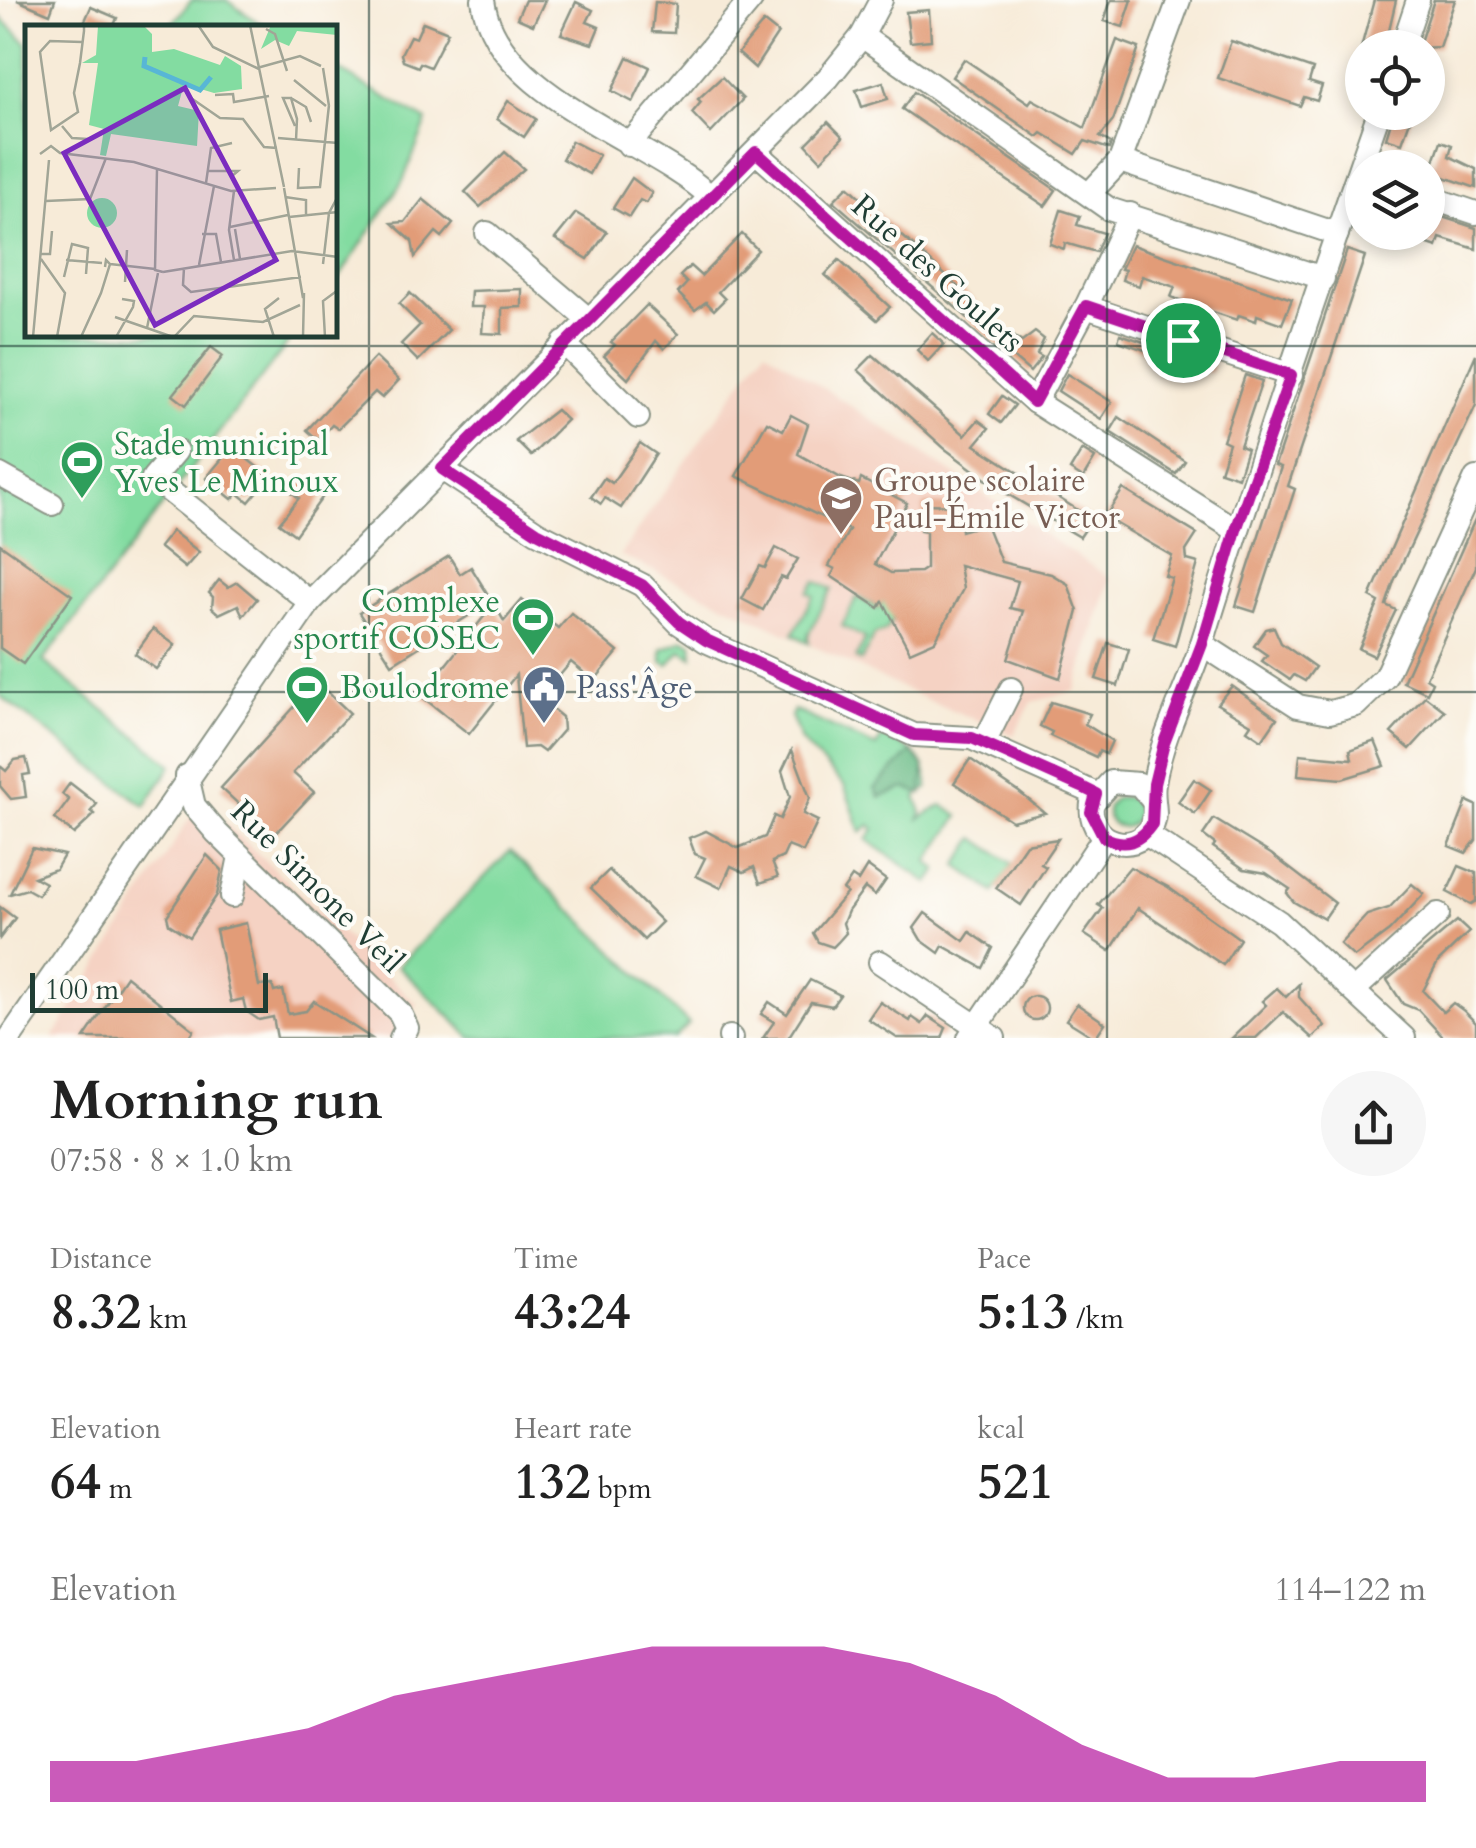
<!DOCTYPE html>
<html lang="en">
<head>
<meta charset="utf-8">
<style>
	:root { --surface:#fff; --page:#f6f6f6; --text:#222; --muted:#767676; --accent:#b5179e }
	body { margin:0; font-family:Cardo,serif; background:var(--page); color:var(--text); height:100vh; display:flex; flex-direction:column; font-size:38px; white-space:nowrap }
	* { box-sizing:border-box; margin:0 }
	p { font-size:32px; color:var(--muted) }
	.icon { flex:none; width:55px; height:55px; fill:none; stroke:currentColor; stroke-width:2; stroke-linecap:round; stroke-linejoin:round }
	.map { position:relative; height:1038px; overflow:hidden }
	.sheet { display:flex; flex-direction:column; background:var(--surface); flex:1 }
	.sheet>* { flex:none }
	.buttons { position:absolute; left:1345px; top:30px; display:grid; gap:20px }
	.buttons a { display:grid; place-items:center; width:100px; height:100px; border-radius:50%; background:var(--surface); box-shadow:0 5px 15px #0003; font-size:50px }
	.scale { position:absolute; left:30px; bottom:25px; width:238px; box-sizing:border-box; padding-left:10px; border:5px solid #1f3d34; border-top:0; font-size:28px; line-height:35px; white-space:nowrap; color:#1f3d34; -webkit-text-stroke:8px #fdfcf7; paint-order:stroke }
	.pin { position:absolute; display:grid; place-items:center; width:85px; height:85px; color:#fff; margin:-42px; border:5px solid #fff; border-radius:50%; box-shadow:0 2px 10px #0007 }
	.round { display:grid; place-items:center; flex:none; width:105px; height:105px; border-radius:52px; background:var(--page) }
	.headline { display:flex; align-items:center; justify-content:space-between; height:170px; padding:0 50px }
	h1 { font-size:55px; font-weight:600; line-height:75px }
	.figures { display:grid; grid-template-columns:repeat(3,1fr); gap:15px; height:170px; padding:10px 50px }
	.figures div { display:grid; align-content:center }
	.figures b { font-size:50px; font-weight:600 }
	.figures small { font-size:28px; font-weight:400 }
	.figures p { font-size:28px }
	.chart { height:280px; padding:20px 50px }
	.chart p { display:flex; justify-content:space-between }
	.chart svg { width:100%; height:180px; margin-top:10px; fill:var(--accent); opacity:.7 }
	.map>svg:first-child { display:block }
	.built { fill:#f5d2c3 }
	.green { fill:#83dca1; stroke:#518c6a; stroke-width:2.5 }
	.forest { fill:#6abc87; stroke:#447c5e; stroke-width:2.5 }
	.building { fill:#e29c78 }
	.lines { fill:none; stroke-linecap:round; stroke-linejoin:round }
	.minor-casing { stroke:#8b9486; stroke-width:26 }
	.minor { stroke:#fff; stroke-width:22 }
	.route-casing { stroke:#fff; stroke-width:20 }
	.route { stroke:#b5179e; stroke-width:12 }
	.grid { fill:none; stroke:#1f3d34; stroke-width:2.5; stroke-opacity:0.55 }
	.labels { text-anchor:middle; stroke-width:8; stroke-linejoin:round; paint-order:stroke }
	.street-label { font-size:32px; fill:#1f3d34; stroke:#fdfcf7 }
	.leisure-label { font-size:32px; fill:#27864d; stroke:#fdfcf7; text-anchor:start }
	.education-label { font-size:32px; fill:#785e54; stroke:#fdfcf7; text-anchor:start }
	.service-label { font-size:32px; fill:#4e5e75; stroke:#fdfcf7; text-anchor:start }
	.inset-river { fill:none; stroke:#58b6d6; stroke-width:5 }
	.inset-road { fill:none; stroke:#a1a596; stroke-width:2.5 }
	.view { fill:#7b2cbf; fill-opacity:0.15; stroke:#7b2cbf; stroke-width:5 }
	.inset-edge { fill:none; stroke:#1f3d34; stroke-width:5 }
</style>
</head>
<body>
<div class="map">
<svg width="1476" height="1038" viewBox="0 0 1476 1038">
	<rect width="100%" height="100%" fill="#fdfcf7"/>
	<filter id="ink" filterUnits="userSpaceOnUse"><feTurbulence type="fractalNoise" baseFrequency=".01" numOctaves="2"/><feDisplacementMap in="SourceGraphic" scale="20" xChannelSelector="R" yChannelSelector="G"/><feConvolveMatrix kernelMatrix="1 2 1 2 8 2 1 2 1" color-interpolation-filters="sRGB"/></filter>
	<filter id="wash" filterUnits="userSpaceOnUse"><feTurbulence type="fractalNoise" baseFrequency=".0048" numOctaves="4" result="noise"/><feDisplacementMap in="SourceGraphic" scale="40" xChannelSelector="R" yChannelSelector="G"/><feGaussianBlur stdDeviation="2.25" result="paint"/><feColorMatrix in="noise" values="0 0 0 0 0 0 0 0 0 0 0 0 0 0 0 0 0 1.4 0 .05"/><feComposite in="paint" operator="in"/></filter>
	<g filter="url(#wash)">
		<rect width="100%" height="100%" fill="#f7ebd8"/>
		<g class="built">
			<path d="M765,349L1110,578L1075,691L1032,702L1014,735L934,703L620,555Z"/>
			<path d="M201,800L417,1004L396,1038H53Z"/>
		</g>
		<g class="green">
			<path d="M192,0H226L265,27H169Z"/>
			<path d="M0,17L27,43L28,335H294L43,661L172,765L145,806L0,696Z"/>
			<path d="M335,68L427,121L403,181L335,284Z"/>
			<path d="M816,581L832,589L808,635L809,643L793,634L814,596L808,592Z"/>
			<path d="M885,596L897,614L885,631L875,634L861,661L856,658L865,638L842,626L857,597L878,608Z"/>
			<path d="M683,640L692,643L693,657L681,650L668,665L662,662V649Z"/>
			<path d="M794,710L876,747L882,736C911,749 926,755 928,788L916,797L922,812L919,819L942,805L959,816L928,862L938,870L929,883L867,840L874,829L870,825L861,832L844,785L801,741L791,716Z"/>
			<circle cx="1122" cy="812" r="15"/>
			<path d="M975,838L1013,864L994,892L957,866Z"/>
			<path d="M510,851L689,1024L675,1038H472L398,966Z"/>
		</g>
		<path class="forest" d="M912,751L924,767L922,794L905,788L880,797L875,788Z"/>
		<g id="blocks">
			<g class="building">
				<path d="M17,0H55L50,14Z"/>
				<path d="M525,0H545L533,25L517,18Z"/>
				<path d="M1111,0H1132L1123,27L1104,21Z"/>
				<path d="M1374,0H1396L1389,30L1383,48H1361Z"/>
				<path d="M1434,0H1455L1439,47L1418,48Z"/>
				<path d="M576,2L593,10L587,22L599,27L592,44L561,34Z"/>
				<path d="M655,2L676,4L674,33L652,32Z"/>
				<path d="M91,7L117,18L113,28L84,23Z"/>
				<path d="M929,10L931,40L910,42L906,12Z"/>
				<path d="M423,22L448,32L430,67L420,63L418,67L403,61L401,54L410,36L416,38Z"/>
				<path d="M764,22L778,33L755,68L738,53Z"/>
				<path d="M1117,40L1139,48L1113,121L1100,137L1111,143L1109,149L1085,141L1076,154L1042,133L1038,137L952,77L964,59L1029,103L1032,99L1085,128Z"/>
				<path d="M1231,41L1313,69L1309,82L1322,86L1317,101L1304,97L1300,106L1218,78Z"/>
				<path d="M628,57L650,67L633,102L612,91Z"/>
				<path d="M722,77L743,99L711,133L692,113L701,102L698,99Z"/>
				<path d="M883,82L888,99L862,107L856,90Z"/>
				<path d="M914,92L1056,190L1045,206L902,109Z"/>
				<path d="M508,101L536,119L524,137L497,119Z"/>
				<path d="M1394,112H1413L1402,143L1386,138Z"/>
				<path d="M828,122L843,137L821,160L806,144Z"/>
				<path d="M572,141L599,155L589,174L562,159Z"/>
				<path d="M1441,141L1452,145L1449,156L1476,169V188L1430,172Z"/>
				<path d="M505,152L524,169L480,207L465,192Z"/>
				<path d="M632,178L652,193L646,203L640,200L629,217L613,208Z"/>
				<path d="M848,186L1006,331L1022,342L1035,332L1044,339L1037,354L1042,357L1030,372L833,201Z"/>
				<path d="M423,199L453,224L442,237L436,232L415,257L412,241L392,223L405,222Z"/>
				<path d="M1061,210L1080,216L1077,225L1104,233L1096,252L1065,243L1064,249L1050,244Z"/>
				<path d="M576,213L607,232L588,259L555,239Z"/>
				<path d="M1436,215L1476,228V249L1440,238L1437,247L1401,235L1428,232V224L1432,226Z"/>
				<path d="M742,234L758,250L718,292L725,299L714,310L706,302L695,310L678,293L687,283L680,276L690,266L701,276Z"/>
				<path d="M1132,245L1292,299L1282,324L1257,315L1256,321L1239,315L1237,320L1204,309L1171,297L1175,287L1142,276L1139,286L1122,280L1125,270L1121,269Z"/>
				<path d="M1347,250L1365,256L1288,486L1295,489L1255,612L1236,606L1281,467L1275,465Z"/>
				<path d="M839,260L890,307L877,320L825,275Z"/>
				<path d="M522,289V307L502,308V334L482,333L484,307H470L471,291Z"/>
				<path d="M410,293L449,330L418,361L401,344L420,325L399,304Z"/>
				<path d="M647,305L678,334L664,349L656,341L628,379L604,356L615,345L611,342Z"/>
				<path d="M932,333L944,344L928,361L917,350Z"/>
				<path d="M1120,334L1212,365L1210,372L1118,341Z"/>
				<path d="M211,347L223,356L186,405L173,395Z"/>
				<path d="M1476,354V405L1394,581L1386,605L1396,610L1374,656L1359,649L1379,602L1370,597Z"/>
				<path d="M873,355L965,435L978,420L989,428L975,445L1092,519L1080,537L999,489L944,448L858,370Z"/>
				<path d="M375,357L399,380L382,398L375,392L338,429L332,425L318,440L307,430Z"/>
				<path d="M1067,374L1112,402L1101,419L1058,391Z"/>
				<path d="M1245,375L1262,381L1240,446L1247,449L1238,477L1220,471L1229,443L1223,440Z"/>
				<path d="M1002,396L1015,405L1001,423L989,414Z"/>
				<path d="M556,410L567,420L531,456L516,441Z"/>
				<path d="M791,415L808,424L798,454L841,478L859,484L861,479L907,503L875,564L891,573L920,572L926,568V532L920,531L924,504L959,505L961,531L986,524L1001,562L1051,574L1068,584L1078,611L1060,678L1008,659L1023,611L1010,608L1018,581L959,565L963,589L941,630L935,641L910,652L883,601L879,608L831,576L835,569L829,566L849,530L736,476L767,422L783,430Z"/>
				<path d="M1119,417L1185,461L1176,474L1110,432Z"/>
				<path d="M640,443L656,454L621,508L605,498L601,504L591,497L604,478L612,483Z"/>
				<path d="M232,447L270,477L249,502L238,493L232,499L206,478Z"/>
				<path d="M1082,450L1095,458L1083,478L1070,470Z"/>
				<path d="M300,478L324,495L295,535L279,523L299,498L290,491Z"/>
				<path d="M1123,489L1197,534L1186,551L1187,560L1198,563L1175,646L1153,639L1172,578L1165,576L1172,556L1105,517Z"/>
				<path d="M1476,517V567L1426,678L1432,682L1427,693L1403,682Z"/>
				<path d="M172,531L199,552L185,568L159,547Z"/>
				<path d="M0,544L72,595L23,664L0,648Z"/>
				<path d="M776,548L798,559L786,579L781,577L763,610L742,599L760,566L765,568Z"/>
				<path d="M449,556L460,574L471,567L492,601L392,664L359,613Z"/>
				<path d="M219,580L228,587L237,582L257,599L243,616L238,605L219,614L212,608L213,597L209,593Z"/>
				<path d="M522,600L558,628L571,613L618,652L594,681L571,662L540,699L562,717L563,730L544,752L537,747L523,748L516,675L469,734L421,696L494,604L504,621Z"/>
				<path d="M1274,627L1281,643L1315,667L1305,681L1294,675L1290,680L1262,661L1267,655L1254,646L1266,629Z"/>
				<path d="M153,629L175,645L156,669L135,654Z"/>
				<path d="M1108,643L1129,649L1118,686L1096,679Z"/>
				<path d="M317,682L350,713L293,773L314,792L273,836L221,788Z"/>
				<path d="M1232,686L1277,718L1262,740L1247,730L1251,724L1217,704Z"/>
				<path d="M1425,696L1445,711L1410,749L1391,733Z"/>
				<path d="M1051,702L1090,714L1085,724L1112,741L1106,754L1099,751L1096,757L1050,736L1052,732L1040,726Z"/>
				<path d="M1375,741L1385,766L1342,779L1298,775L1300,754L1352,759L1350,750Z"/>
				<path d="M792,750L810,798L803,814L818,821L803,852L788,846L783,857L772,862L778,877L760,883L754,867L744,872L731,866L721,888L696,876L705,858L695,854L689,838L706,831L738,848L765,837L774,816L780,819L790,797L782,771Z"/>
				<path d="M26,758L30,774L23,775L26,797L11,799L0,786V766L6,771L15,760Z"/>
				<path d="M970,759L1019,792L1045,813L1012,821L954,783Z"/>
				<path d="M1194,779L1211,790L1195,814L1178,802Z"/>
				<path d="M70,783L97,804L91,811L95,814L74,834L55,819L69,800L62,794Z"/>
				<path d="M1467,801L1476,805V840L1466,853L1449,846Z"/>
				<path d="M1214,819L1271,854L1335,903L1324,919L1294,902L1287,893L1290,889L1266,873L1244,869L1213,847L1215,844L1203,835Z"/>
				<path d="M1058,839L1041,864L1046,867L1021,905L996,888L1026,844Z"/>
				<path d="M32,848L64,855L56,869L34,877L45,883L38,895L27,889L10,894Z"/>
				<path d="M207,855L222,870L217,895L189,937L169,924L167,916Z"/>
				<path d="M867,866L886,880L875,896L865,888L848,911L843,923L846,933L838,942L833,947L818,942L813,933L847,893L843,890L852,877L858,881Z"/>
				<path d="M1459,866L1476,873V901L1471,904L1447,892Z"/>
				<path d="M1130,867L1168,887L1240,939L1223,965L1138,908L1110,951L1084,934L1103,908L1098,905Z"/>
				<path d="M609,870L662,922L644,940L591,888Z"/>
				<path d="M1412,884L1424,894L1389,931L1354,957L1340,944L1367,915L1389,908Z"/>
				<path d="M0,907L15,918L0,938Z"/>
				<path d="M925,913L964,941L970,932L993,948L983,968L943,946L939,953L921,940L914,928Z"/>
				<path d="M1457,921L1469,932L1438,962L1423,991L1443,1012L1453,1003L1464,1011L1476,1023V1038H1444L1418,1010L1403,1004L1387,980Z"/>
				<path d="M246,923L259,986L272,985L274,992L283,990L288,1014L306,1011L314,1001L371,1038H277L273,1017L259,1020L246,1011L243,999L231,1002L216,930Z"/>
				<path d="M126,976L194,1030L189,1038H84Z"/>
				<path d="M810,980L840,995L832,1006L811,1002L788,1038H763L774,1022L761,1014L769,1002L787,1014Z"/>
				<path d="M1299,984V997L1325,1026L1312,1038L1283,1012L1256,1038H1232L1266,1005L1262,1001L1277,988L1286,997Z"/>
				<circle cx="1035" cy="1008" r="12"/>
				<path d="M880,1002L910,1021L912,1017L922,1024L928,1016L946,1028L942,1038H897L868,1019Z"/>
				<path d="M1077,1004L1105,1023L1095,1038L1066,1020Z"/>
			</g>
		</g>
	</g>
	<g filter="url(#ink)">
		<use href="#blocks" fill-opacity="0" stroke="#8b9486" stroke-width="2.5"/>
		<g class="lines">
			<g class="minor-casing">
				<g id="minor">
					<path d="M483,0C495,97 651,140 711,197"/>
					<path d="M862,36L1109,209L1323,278"/>
					<path d="M1402,48L1418,0"/>
					<path d="M629,145L751,0"/>
					<path d="M756,152L1035,402L1236,530"/>
					<path d="M1120,161L1337,234"/>
					<path d="M1090,193L1120,161L1179,0"/>
					<path d="M1428,197L1476,213"/>
					<path d="M487,233L588,319"/>
					<path d="M1086,307L1130,214"/>
					<path d="M564,343L638,417"/>
					<path d="M1035,402L1086,307L1291,375"/>
					<path d="M176,451L153,478L310,602"/>
					<path d="M442,469L537,532L642,585L679,623L706,641L914,735L971,738L1096,794"/>
					<path d="M0,475L52,504"/>
					<path d="M1202,644L1298,706L1330,712L1356,705L1385,677L1476,478"/>
					<path d="M984,743L1011,689"/>
					<path d="M187,776L194,806L217,833L400,1013L407,1028L401,1038"/>
					<path d="M1153,801L1139,784L1111,782L1092,803C1086,852 1152,856 1155,814C1155,804 1152,794 1154,783C1162,734 1188,688 1203,640C1258,463 1318,287 1379,112"/>
					<path d="M1146,834L1279,922L1404,1038"/>
					<path d="M232,896L240,856"/>
					<path d="M880,962L994,1038"/>
					<path d="M1354,990L1438,914"/>
					<path d="M730,1037L731,1038"/>
					<path d="M10,1038L310,602L828,78L862,36L881,0"/>
					<path d="M969,1038L1104,837"/>
				</g>
			</g>
			<use href="#minor" class="minor"/>
		</g>
	</g>
	<g class="lines" filter="url(#ink)">
		<g class="route-casing">
			<path id="route" d="M756,152L1034,402L1086,306L1291,375L1236,530L1202,644L1164,743L1154,784L1152,824C1140,842 1124,848 1104,837L1091,812L1096,794L1082,787L972,738L914,735L706,640L679,622L642,585L537,532L442,469Z"/>
		</g>
		<use href="#route" class="route"/>
	</g>
	<path class="grid" d="M369,0V1038M738,0V1038M1107,0V1038M0,346H1476M0,692H1476"/>
	<defs>
		<g id="stadium-pin" transform="scale(2.25)"><path d="M0 17L-7.5 6A9.5 9.5 0 1 1 7.5 6Z" fill="#2e9e5b" stroke="#fdfcf7"/><path d="M0-5a6.5 5 0 1 0 0 10a6.5 5 0 1 0 0-10ZM-3.5-1.8h7v3.6h-7Z" fill="#fff"/></g>
		<g id="school-pin" transform="scale(2.25)"><path d="M0 17L-7.5 6A9.5 9.5 0 1 1 7.5 6Z" fill="#8d6e63" stroke="#fdfcf7"/><path d="M0-5L7-2L0 1L-7-2ZM-4 1L0 2.5L4 1V4Q0 6-4 4Z" fill="#fff"/></g>
		<g id="civic-pin" transform="scale(2.25)"><path d="M0 17L-7.5 6A9.5 9.5 0 1 1 7.5 6Z" fill="#5c6f8a" stroke="#fdfcf7"/><path d="M-.6-6.5H3V-4.5H.6V-3L4-1V1h2V6H-6V1h2V-1L-.6-3ZM-1.2 2.5V6h2.4V2.5Z" fill="#fff"/></g>
	</defs>
	<g fill-rule="evenodd">
		<use href="#stadium-pin" x="82" y="462"/>
		<use href="#school-pin" x="841" y="498"/>
		<use href="#stadium-pin" x="533" y="619"/>
		<use href="#stadium-pin" x="307" y="687"/>
		<use href="#civic-pin" x="544" y="687"/>
	</g>
	<g class="labels">
		<g class="street-label">
			<text transform="translate(938 273) rotate(42)" y="11">Rue des Goulets</text>
			<text transform="translate(318 886) rotate(45)" y="11">Rue Simone Veil</text>
		</g>
		<g class="leisure-label">
			<text x="114" y="455">Stade municipal<tspan x="114" dy="37">Yves Le Minoux</tspan></text>
			<text x="500" y="612" text-anchor="end">Complexe<tspan x="500" dy="37">sportif COSEC</tspan></text>
			<text x="340" y="698">Boulodrome</text>
		</g>
		<g class="education-label">
			<text x="874" y="491">Groupe scolaire<tspan x="874" dy="37">Paul-Émile Victor</tspan></text>
		</g>
		<g class="service-label">
			<text x="576" y="698">Pass'Âge</text>
		</g>
	</g>
	<g transform="translate(25 25)">
		<rect width="312" height="312" fill="#f7ebd8"/>
		<path d="M19,0H118L127,9V27L149,24L195,40L200,31L216,41L217,64L189,68L159,59L153,81L174,86L172,121L86,109L81,131L75,130L79,104L64,100L73,38H57L71,30L73,1ZM246,0H312V10L272,6L264,21L250,15L236,24ZM62 188a15 15 0 1 1 30 0a15 15 0 1 1-30 0Z" fill="#83dca1"/>
		<path class="inset-river" d="M120,32L119,41L175,65L186,52"/>
		<path class="inset-road" d="M173,0L188,22L234,44M225,0L259,162M241,4L250,9L262,46M57,17L25,16L15,27L26,105L53,87L49,68L55,38L59,6V0M232,43L275,31L296,41M298,43L304,81M269,55L301,81M190,70L208,69L209,77L244,71M166,73L195,93L218,94L239,122L252,123M266,73L281,82L286,97M37,101L47,113L63,114M270,101L258,73H266L272,94L271,115M253,113L313,118M15,129L26,121L35,128L109,137L206,166L251,163M274,143L273,163L295,162L304,80M132,144L130,245L138,247M182,146H213L207,151M181,158L186,123L207,118M259,163L278,273M209,166L204,205L209,235M260,172L281,175V189M21,176L65,174L81,133M264,192L313,187M205,202L263,190M210,204L215,234M177,209H191L196,237M16,229H25L27,206M16,234L40,268L32,312M41,235L77,238M85,239L130,244M298,239L304,188L313,171M174,240L189,161M159,243L158,260L166,267L276,252M138,247L267,226L313,232M39,252L47,219L63,223L61,249M100,257L102,225M90,292L148,312M122,303L133,248M8,312L24,135M56,312L76,268L85,239L81,235L80,242M91,312L108,282L109,276L97,274M149,312L169,291L238,297L275,280M249,312L240,284L254,273M278,312L279,268M300,312L298,276L313,265"/>
		<path class="view" d="M160,63L251,235L130,300L39,128Z"/>
		<rect width="312" height="312" class="inset-edge"/>
	</g>
</svg>
<div class="buttons">
<a><svg class="icon" aria-label="locate" viewBox="0 0 24 24"><circle cx="12" cy="12" r="6"/><path d="M12 2v4M12 18v4M2 12h4M18 12h4"/></svg></a>
<a><svg class="icon" aria-label="layers" viewBox="0 0 24 24"><path d="M12 4l9 5-9 5-9-5zM3 14l9 5 9-5"/></svg></a>
</div>
<div class="scale">100 m</div>
<div class="pin" style="left:1183px;top:340px;background:#1e9e55"><svg class="icon" aria-label="arrive" viewBox="0 0 24 24"><path d="M6 21V4h12l-3 4 3 4H6"/></svg></div>
</div>
<section class="sheet">
<div class="headline"><div><h1>Morning run</h1><p>07:58 · 8 × 1.0 km</p></div><a class="round"><svg class="icon" aria-label="share" viewBox="0 0 24 24"><path d="M12 15V3M7 8l5-5 5 5M5 13v7h14v-7"/></svg></a></div>
<div class="figures">
<div><p>Distance</p><b>8.32<small> km</small></b></div>
<div><p>Time</p><b>43:24</b></div>
<div><p>Pace</p><b>5:13<small> /km</small></b></div>
</div>
<div class="figures">
<div><p>Elevation</p><b>64<small> m</small></b></div>
<div><p>Heart rate</p><b>132<small> bpm</small></b></div>
<div><p>kcal</p><b>521</b></div>
</div>
<div class="chart"><p><span>Elevation</span>114–122 m</p>
<svg viewBox="0 0 160 44" preserveAspectRatio="none"><path d="M0 44V34L10 34L20 30L30 26L40 18L50 14L60 10L70 6L80 6L90 6L100 10L110 18L120 30L130 38L140 38L150 34L160 34V44z"/></svg>
</div>
</section>
</body>
</html>
